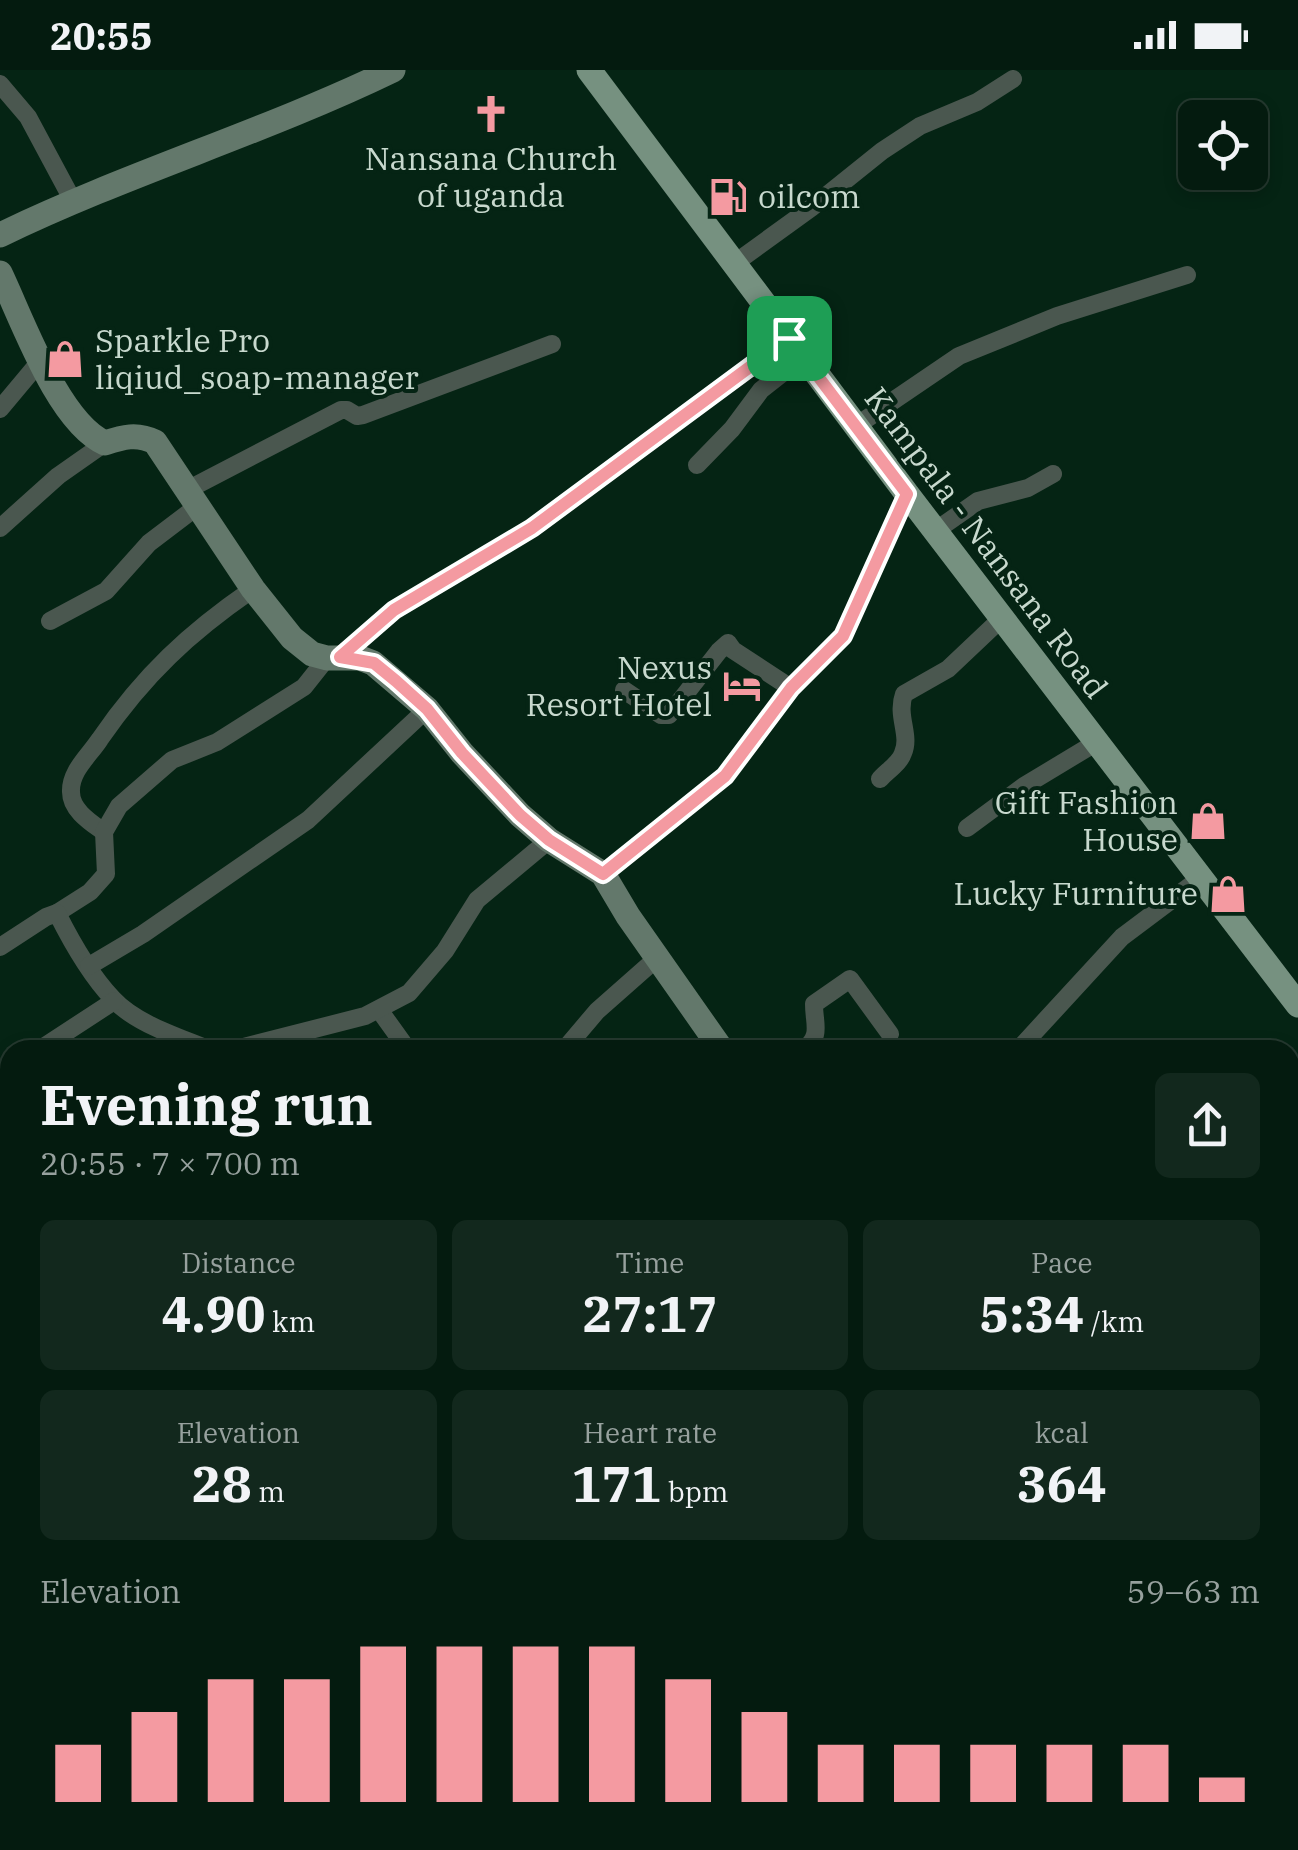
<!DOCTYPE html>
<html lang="en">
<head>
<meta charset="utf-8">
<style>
	:root { --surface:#041b0f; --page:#12281d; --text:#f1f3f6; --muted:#97a19e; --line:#25392f; --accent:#f49aa1 }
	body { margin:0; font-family:"IBM Plex Serif",serif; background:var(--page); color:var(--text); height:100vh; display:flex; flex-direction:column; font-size:38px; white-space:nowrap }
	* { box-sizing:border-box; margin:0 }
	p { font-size:32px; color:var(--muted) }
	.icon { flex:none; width:55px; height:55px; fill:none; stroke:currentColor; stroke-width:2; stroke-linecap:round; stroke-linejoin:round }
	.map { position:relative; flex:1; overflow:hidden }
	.drawer { position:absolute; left:0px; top:970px; width:1300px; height:810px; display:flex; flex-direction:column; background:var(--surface); border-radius:30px 30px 0 0; box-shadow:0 5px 15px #0003,0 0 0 2px var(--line) }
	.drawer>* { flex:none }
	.controls { position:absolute; left:1178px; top:30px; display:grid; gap:20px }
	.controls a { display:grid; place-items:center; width:90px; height:90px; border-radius:15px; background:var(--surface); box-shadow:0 5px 15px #0003,0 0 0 2px var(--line); font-size:50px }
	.pin { position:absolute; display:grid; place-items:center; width:85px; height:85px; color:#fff; margin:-42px; border-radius:20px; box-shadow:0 5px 15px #0006 }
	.round { display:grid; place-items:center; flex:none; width:105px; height:105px; border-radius:15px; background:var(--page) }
	.headline { display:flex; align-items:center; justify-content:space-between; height:170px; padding:0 40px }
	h1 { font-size:55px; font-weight:800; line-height:75px }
	.metrics { display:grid; grid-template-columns:repeat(3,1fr); gap:15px; height:170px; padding:10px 40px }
	.metrics div { display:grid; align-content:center; border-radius:15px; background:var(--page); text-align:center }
	.metrics b { font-size:50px; font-weight:800 }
	.metrics small { font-size:28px; font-weight:400 }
	.metrics p { font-size:28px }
	.chart { height:280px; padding:20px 40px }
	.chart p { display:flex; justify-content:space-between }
	.chart svg { width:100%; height:180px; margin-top:10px; stroke:var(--accent); stroke-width:6 }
	.status { display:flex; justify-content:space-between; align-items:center; height:70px; padding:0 50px; background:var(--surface); direction:ltr }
	.status svg { height:28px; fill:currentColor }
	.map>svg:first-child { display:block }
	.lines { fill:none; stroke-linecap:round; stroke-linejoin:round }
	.street { stroke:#4a574f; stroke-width:18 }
	.secondary { stroke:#63786b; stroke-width:25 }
	.primary { stroke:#769180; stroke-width:25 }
	.route-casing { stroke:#fff; stroke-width:20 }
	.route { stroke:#f49aa1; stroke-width:12 }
	.labels { text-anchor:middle; stroke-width:8; stroke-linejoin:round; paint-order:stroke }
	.poi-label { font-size:32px; fill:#c8d9ce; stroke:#052414; text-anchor:end }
	.street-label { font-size:32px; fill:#c8d9ce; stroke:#052414 }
</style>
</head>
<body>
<div class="status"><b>20:55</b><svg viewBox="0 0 49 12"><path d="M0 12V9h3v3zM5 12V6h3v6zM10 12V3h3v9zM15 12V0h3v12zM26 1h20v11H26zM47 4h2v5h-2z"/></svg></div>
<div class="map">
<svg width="1298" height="1780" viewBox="0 0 1298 1780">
	<rect width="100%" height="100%" fill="#052414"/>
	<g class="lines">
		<g class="street">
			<path d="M0,14L28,47L73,131"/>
			<path d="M735,193L811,138L882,81L920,56L977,32L1013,9"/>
			<path d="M0,339L41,290"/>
			<path d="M856,356L959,286L1057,246L1187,205"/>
			<path d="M697,395L732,359L761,320L803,287"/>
			<path d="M189,419L341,340H347L357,346L363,345L552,274"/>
			<path d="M0,458L58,406L105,373"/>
			<path d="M935,461L978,431L1028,418L1053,404"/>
			<path d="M50,551L106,521L149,473L199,435"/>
			<path d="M340,587L394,540L532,458L789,268"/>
			<path d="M624,620L661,645H669L719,581L728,573L733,580L791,618"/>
			<path d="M880,709C887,701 900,693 903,683C911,665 896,646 904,624L948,599L1003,547"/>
			<path d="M967,758L1024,716L1097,672"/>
			<path d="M104,762C90,752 71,740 71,722C70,701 89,686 100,669C144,605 189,563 253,519"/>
			<path d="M603,804L725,706L791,618L843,566L907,424"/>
			<path d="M57,843L90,822L106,804L104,762L119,736L172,690L217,672L304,617L327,588"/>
			<path d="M0,877L46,847L57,843C72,873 90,905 113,929C136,954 179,967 210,980"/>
			<path d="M89,896L143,864L308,750L427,639"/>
			<path d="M380,941L408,980"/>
			<path d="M39,980L114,931"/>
			<path d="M232,980L365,946L409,923L445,881L477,830L549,770"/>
			<path d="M564,980L597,941L657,888"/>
			<path d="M804,980C822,965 814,955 814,934L850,909L890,964"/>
			<path d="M1018,980L1122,867L1202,807"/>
			<path d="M0,1005L10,999"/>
			<path d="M9,1153H10"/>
			<path d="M1290,1222L1298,1211"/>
			<path d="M0,1315L10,1309"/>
			<path d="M1290,1727L1298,1728"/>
			<path d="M0,1766L10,1762"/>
			<path d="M627,1770L636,1780"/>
			<path d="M915,1770L921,1780"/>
			<path d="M513,1780L520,1770"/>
		</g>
		<g class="secondary">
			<path d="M0,165C128,103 265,62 393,0"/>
			<path d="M0,203C22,249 58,352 105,373C123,367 137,363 155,372L253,519L292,568L312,584L327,588H360L373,593L427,639L462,683L520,745L549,770L603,804L628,846L722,980"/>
			<path d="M1254,1780L1259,1770"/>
		</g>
		<path class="primary" d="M589,0L907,424L1298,935"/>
	</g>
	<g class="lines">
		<g class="route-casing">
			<path id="route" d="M789,268L907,424L843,566L791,618L725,706L603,804L549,770L520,745L462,683L427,639L396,611L374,593L340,587L394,540L532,458Z"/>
		</g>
		<use href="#route" class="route"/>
	</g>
	<defs>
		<g id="church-bare" transform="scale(3)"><path d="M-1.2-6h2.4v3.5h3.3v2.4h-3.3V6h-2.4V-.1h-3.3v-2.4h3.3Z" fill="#f49aa1" stroke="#052414" stroke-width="2.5" paint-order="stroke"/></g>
		<g id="fuel-bare" transform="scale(3)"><path d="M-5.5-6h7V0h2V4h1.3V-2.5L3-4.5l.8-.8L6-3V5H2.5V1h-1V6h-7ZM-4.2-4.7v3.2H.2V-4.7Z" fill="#f49aa1" stroke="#052414" stroke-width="2.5" paint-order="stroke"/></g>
		<g id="shop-bare" transform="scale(3)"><path d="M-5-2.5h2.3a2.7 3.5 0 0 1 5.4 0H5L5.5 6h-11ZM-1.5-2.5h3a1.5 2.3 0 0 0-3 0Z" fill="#f49aa1" stroke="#052414" stroke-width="2.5" paint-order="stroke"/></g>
		<g id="hotel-bare" transform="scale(3)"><path d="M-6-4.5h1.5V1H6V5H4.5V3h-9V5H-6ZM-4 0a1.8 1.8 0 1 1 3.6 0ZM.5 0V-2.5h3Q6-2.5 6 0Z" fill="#f49aa1" stroke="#052414" stroke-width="2.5" paint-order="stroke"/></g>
	</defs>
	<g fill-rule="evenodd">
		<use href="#church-bare" x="491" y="44"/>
		<use href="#fuel-bare" x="728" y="127"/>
		<use href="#shop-bare" x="65" y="289"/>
		<use href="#hotel-bare" x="742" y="616"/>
		<use href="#shop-bare" x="1208" y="751"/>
		<use href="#shop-bare" x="1228" y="824"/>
	</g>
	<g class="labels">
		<g class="poi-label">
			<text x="491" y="100" text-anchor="middle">Nansana Church<tspan x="491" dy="37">of uganda</tspan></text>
			<text x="758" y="138" text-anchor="start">oilcom</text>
			<text x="95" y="282" text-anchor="start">Sparkle Pro<tspan x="95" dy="37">liqiud_soap-manager</tspan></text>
			<text x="712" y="609">Nexus<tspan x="712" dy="37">Resort Hotel</tspan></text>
			<text x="1178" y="744">Gift Fashion<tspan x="1178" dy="37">House</tspan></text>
			<text x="1198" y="835">Lucky Furniture</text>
		</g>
		<g class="street-label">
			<text transform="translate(986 473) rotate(53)" y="11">Kampala - Nansana Road</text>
		</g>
	</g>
</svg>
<div class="controls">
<a><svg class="icon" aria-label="locate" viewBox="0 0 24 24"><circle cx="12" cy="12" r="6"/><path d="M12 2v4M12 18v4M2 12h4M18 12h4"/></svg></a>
</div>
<div class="pin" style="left:789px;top:268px;background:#1e9e55"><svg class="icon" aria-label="arrive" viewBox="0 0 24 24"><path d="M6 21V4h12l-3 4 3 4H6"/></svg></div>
<section class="drawer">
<div class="headline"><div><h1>Evening run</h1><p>20:55 · 7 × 700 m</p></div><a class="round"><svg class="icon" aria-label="share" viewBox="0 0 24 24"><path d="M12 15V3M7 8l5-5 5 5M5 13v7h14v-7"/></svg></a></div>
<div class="metrics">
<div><p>Distance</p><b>4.90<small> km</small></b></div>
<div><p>Time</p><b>27:17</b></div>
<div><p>Pace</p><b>5:34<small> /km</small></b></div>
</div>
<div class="metrics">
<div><p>Elevation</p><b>28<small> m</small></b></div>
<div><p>Heart rate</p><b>171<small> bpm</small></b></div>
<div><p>kcal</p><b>364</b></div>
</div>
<div class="chart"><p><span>Elevation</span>59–63 m</p>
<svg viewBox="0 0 160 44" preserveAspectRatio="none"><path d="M5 44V30M15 44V22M25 44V14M35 44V14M45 44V6M55 44V6M65 44V6M75 44V6M85 44V14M95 44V22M105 44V30M115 44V30M125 44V30M135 44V30M145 44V30M155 44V38"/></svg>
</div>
</section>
</div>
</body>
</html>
